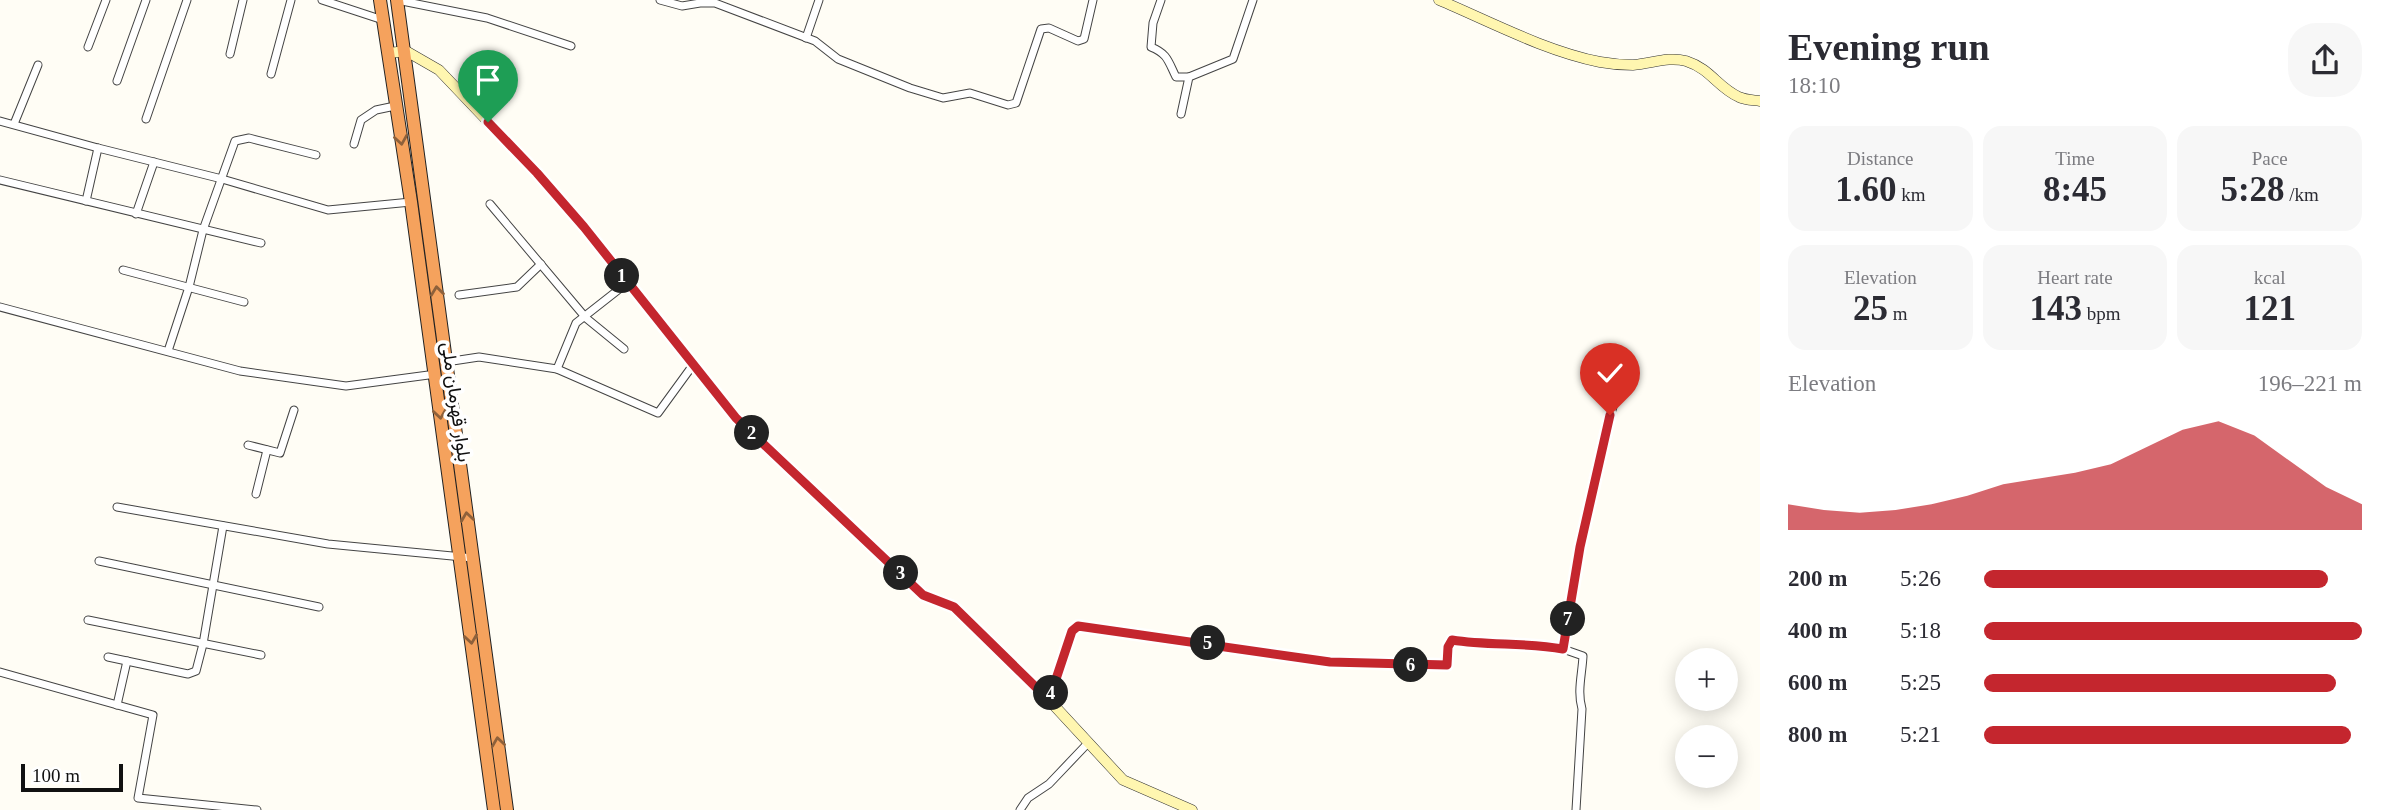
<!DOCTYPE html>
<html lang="en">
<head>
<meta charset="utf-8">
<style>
	:root { --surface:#fff; --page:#f7f7f7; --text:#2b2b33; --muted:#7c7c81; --accent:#c4262e }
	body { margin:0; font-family:"Times New Roman",Vazirmatn,serif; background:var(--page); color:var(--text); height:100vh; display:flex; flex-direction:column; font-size:26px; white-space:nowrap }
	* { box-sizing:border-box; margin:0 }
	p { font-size:23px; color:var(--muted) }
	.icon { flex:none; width:38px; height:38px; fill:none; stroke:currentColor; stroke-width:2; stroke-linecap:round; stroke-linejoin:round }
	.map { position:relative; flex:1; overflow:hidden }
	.panel { display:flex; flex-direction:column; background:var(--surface); width:630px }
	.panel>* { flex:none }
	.buttons { position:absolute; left:1675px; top:648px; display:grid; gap:14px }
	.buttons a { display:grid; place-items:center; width:63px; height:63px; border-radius:50%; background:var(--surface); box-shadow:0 4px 18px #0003; font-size:35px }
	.scale { position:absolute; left:21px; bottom:18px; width:102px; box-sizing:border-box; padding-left:7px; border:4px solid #111; border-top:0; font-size:19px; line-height:24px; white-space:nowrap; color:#111; -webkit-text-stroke:5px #fff; paint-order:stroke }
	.pin { position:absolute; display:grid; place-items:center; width:60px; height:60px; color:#fff; margin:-72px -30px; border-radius:50% 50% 50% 0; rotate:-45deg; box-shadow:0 0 7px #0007 }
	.pin .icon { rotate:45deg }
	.km { position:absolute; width:35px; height:35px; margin:-18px; border-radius:50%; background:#222; color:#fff; font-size:19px; line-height:35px; text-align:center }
	.round { display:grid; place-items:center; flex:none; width:74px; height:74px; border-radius:28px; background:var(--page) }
	.overview { display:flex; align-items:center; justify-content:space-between; height:119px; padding:0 28px }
	h1 { font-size:38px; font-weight:700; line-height:52px }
	.metrics { display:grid; grid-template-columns:repeat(3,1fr); gap:10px; height:119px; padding:7px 28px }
	.metrics div { display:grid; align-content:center; border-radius:18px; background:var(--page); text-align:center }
	.metrics b { font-size:35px; font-weight:700 }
	.metrics small { font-size:19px; font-weight:400 }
	.metrics p { font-size:19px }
	.chart { height:196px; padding:14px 28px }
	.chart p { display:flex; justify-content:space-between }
	.chart svg { width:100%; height:126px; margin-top:7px; fill:var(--accent); opacity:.7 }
	ul { padding:0 28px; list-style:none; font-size:23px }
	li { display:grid; grid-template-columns:112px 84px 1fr; align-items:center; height:52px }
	li i { height:18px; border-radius:9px; background:var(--accent) }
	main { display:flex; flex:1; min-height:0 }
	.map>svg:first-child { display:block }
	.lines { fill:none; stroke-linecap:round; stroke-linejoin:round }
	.street-casing { stroke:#444; stroke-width:9 }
	.secondary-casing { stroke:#333; stroke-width:11 }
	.highway-casing { stroke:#222; stroke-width:14 }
	.street { stroke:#fff; stroke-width:7 }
	.secondary { stroke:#fff6b0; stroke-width:10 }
	.highway { stroke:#f5a25d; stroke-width:12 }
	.oneway { stroke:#8e613b }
	.route-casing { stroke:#fff; stroke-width:14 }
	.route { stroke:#c4262e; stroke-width:9 }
	.labels { text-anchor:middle; stroke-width:7; stroke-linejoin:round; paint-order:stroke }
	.street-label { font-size:19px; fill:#111; stroke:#fff }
</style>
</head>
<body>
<main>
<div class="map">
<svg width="1760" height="810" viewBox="0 0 1760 810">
	<rect width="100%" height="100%" fill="#fffdf5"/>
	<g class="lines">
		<g class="street-casing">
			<g id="street">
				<path d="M322,0L383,20"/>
				<path d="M397,0L487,18L571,46"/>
				<path d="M660,0L682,6L700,3H715L815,41L838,59L910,88L943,98L970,93L1008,105L1016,103L1041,29L1049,28L1078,41L1084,39L1093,0"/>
				<path d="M1161,0L1153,23L1151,47C1168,54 1168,61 1176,77H1189"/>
				<path d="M806,38L819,0"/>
				<path d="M88,47L106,0"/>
				<path d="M230,54L243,0"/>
				<path d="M271,74L291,0"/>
				<path d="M117,81L146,0"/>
				<path d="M1181,114L1189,77L1233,59L1253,0"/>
				<path d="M146,119L187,0"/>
				<path d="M0,121L98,148L222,179L328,210L411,202"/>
				<path d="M14,124L38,65"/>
				<path d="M354,144L361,120L376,110L395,106"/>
				<path d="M0,180L261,243"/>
				<path d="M86,201L98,148"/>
				<path d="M490,204L586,318L624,349"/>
				<path d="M136,214L154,162"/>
				<path d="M123,270L244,302"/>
				<path d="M459,295L517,287L541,264"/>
				<path d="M0,307L240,371L346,386L436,374"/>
				<path d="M168,351L189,287L203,230L235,141L249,138L316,155"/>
				<path d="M446,362L479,357L557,369L658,413L693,365"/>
				<path d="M557,369L576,323L627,283"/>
				<path d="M248,445L280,453L294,410"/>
				<path d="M256,494L267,450"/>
				<path d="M117,507L328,544L473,558"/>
				<path d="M99,561L319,607"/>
				<path d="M88,620L261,655"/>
				<path d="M108,657L188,674L196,671L203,644L223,526"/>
				<path d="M0,672L153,715L138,798L257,810"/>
				<path d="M1049,700L1072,631L1078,626L1330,662L1447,665L1448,647L1452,640C1489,646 1526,642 1563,649"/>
				<path d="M117,705L127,661"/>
				<path d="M1020,810L1028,798L1049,784L1088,743"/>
				<path d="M1576,810L1582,709C1577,691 1582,675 1583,656L1563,649C1578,561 1590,470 1620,386"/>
			</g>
		</g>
		<g class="secondary-casing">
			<g id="secondary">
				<path d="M1439,0C1491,22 1545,51 1600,62C1611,64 1622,65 1633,65C1651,64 1668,56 1686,61C1711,69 1718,88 1739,97C1745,100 1753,100 1760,101"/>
				<path d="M389,53L406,51L439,70L537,173L584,227L736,418L923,595L954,607L1049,700L1123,780L1192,810"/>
			</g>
		</g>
		<g class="highway-casing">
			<g id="highway">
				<path d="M380,0L411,202L494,810"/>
				<path d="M397,0L507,810"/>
			</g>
		</g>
		<use href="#street" class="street"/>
		<use href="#secondary" class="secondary"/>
		<use href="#highway" class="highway"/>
	</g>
	<defs><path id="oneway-chevron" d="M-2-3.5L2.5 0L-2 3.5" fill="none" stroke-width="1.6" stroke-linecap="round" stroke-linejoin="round" transform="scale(1.75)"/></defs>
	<g class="oneway">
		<use href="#oneway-chevron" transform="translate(401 140) rotate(81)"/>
		<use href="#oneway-chevron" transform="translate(437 291) rotate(-97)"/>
		<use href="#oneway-chevron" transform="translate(440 414) rotate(82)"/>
		<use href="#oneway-chevron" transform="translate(467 517) rotate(-98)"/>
		<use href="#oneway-chevron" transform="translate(471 639) rotate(82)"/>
		<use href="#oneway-chevron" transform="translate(498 742) rotate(-98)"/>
	</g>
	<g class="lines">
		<g class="route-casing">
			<path id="route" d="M488,122L537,173L584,227L736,418L923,595L954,607L1049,700L1072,631L1078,626L1330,662L1447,665L1448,647L1452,640C1489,646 1526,642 1563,649L1580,547L1610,415"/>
		</g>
		<use href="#route" class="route"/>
	</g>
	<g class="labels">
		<g class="street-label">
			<text transform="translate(457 402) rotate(82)" y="7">بلوار قهرمان ملی</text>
		</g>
	</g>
</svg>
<div class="buttons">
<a>+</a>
<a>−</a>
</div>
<div class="scale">100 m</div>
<div class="pin" style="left:488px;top:122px;background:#1e9e55"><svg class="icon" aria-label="arrive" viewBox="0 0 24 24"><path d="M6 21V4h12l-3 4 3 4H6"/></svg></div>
<div class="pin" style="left:1610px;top:415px;background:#d93025"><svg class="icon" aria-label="check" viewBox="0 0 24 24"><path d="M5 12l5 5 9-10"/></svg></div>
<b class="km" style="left:622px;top:276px">1</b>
<b class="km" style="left:752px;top:433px">2</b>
<b class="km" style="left:901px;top:573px">3</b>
<b class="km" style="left:1051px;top:693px">4</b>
<b class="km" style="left:1208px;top:643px">5</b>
<b class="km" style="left:1411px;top:665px">6</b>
<b class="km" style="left:1568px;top:619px">7</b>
</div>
<section class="panel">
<div class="overview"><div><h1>Evening run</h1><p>18:10</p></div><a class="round"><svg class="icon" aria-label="share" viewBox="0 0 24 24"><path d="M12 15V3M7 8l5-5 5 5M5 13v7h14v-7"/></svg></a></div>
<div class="metrics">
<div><p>Distance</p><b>1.60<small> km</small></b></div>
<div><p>Time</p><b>8:45</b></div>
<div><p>Pace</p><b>5:28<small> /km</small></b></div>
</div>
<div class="metrics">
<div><p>Elevation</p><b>25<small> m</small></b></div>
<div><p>Heart rate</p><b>143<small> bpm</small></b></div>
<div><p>kcal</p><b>121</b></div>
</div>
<div class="chart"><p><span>Elevation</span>196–221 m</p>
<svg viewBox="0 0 160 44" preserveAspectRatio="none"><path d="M0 44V35L10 37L20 38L30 37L40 35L50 32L60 28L70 26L80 24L90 21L100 15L110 9L120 6L130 11L140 20L150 29L160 35V44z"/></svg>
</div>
<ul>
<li><b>200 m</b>5:26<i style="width:91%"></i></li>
<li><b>400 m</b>5:18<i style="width:100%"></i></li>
<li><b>600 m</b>5:25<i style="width:93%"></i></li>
<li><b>800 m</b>5:21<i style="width:97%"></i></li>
</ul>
</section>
</main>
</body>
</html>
